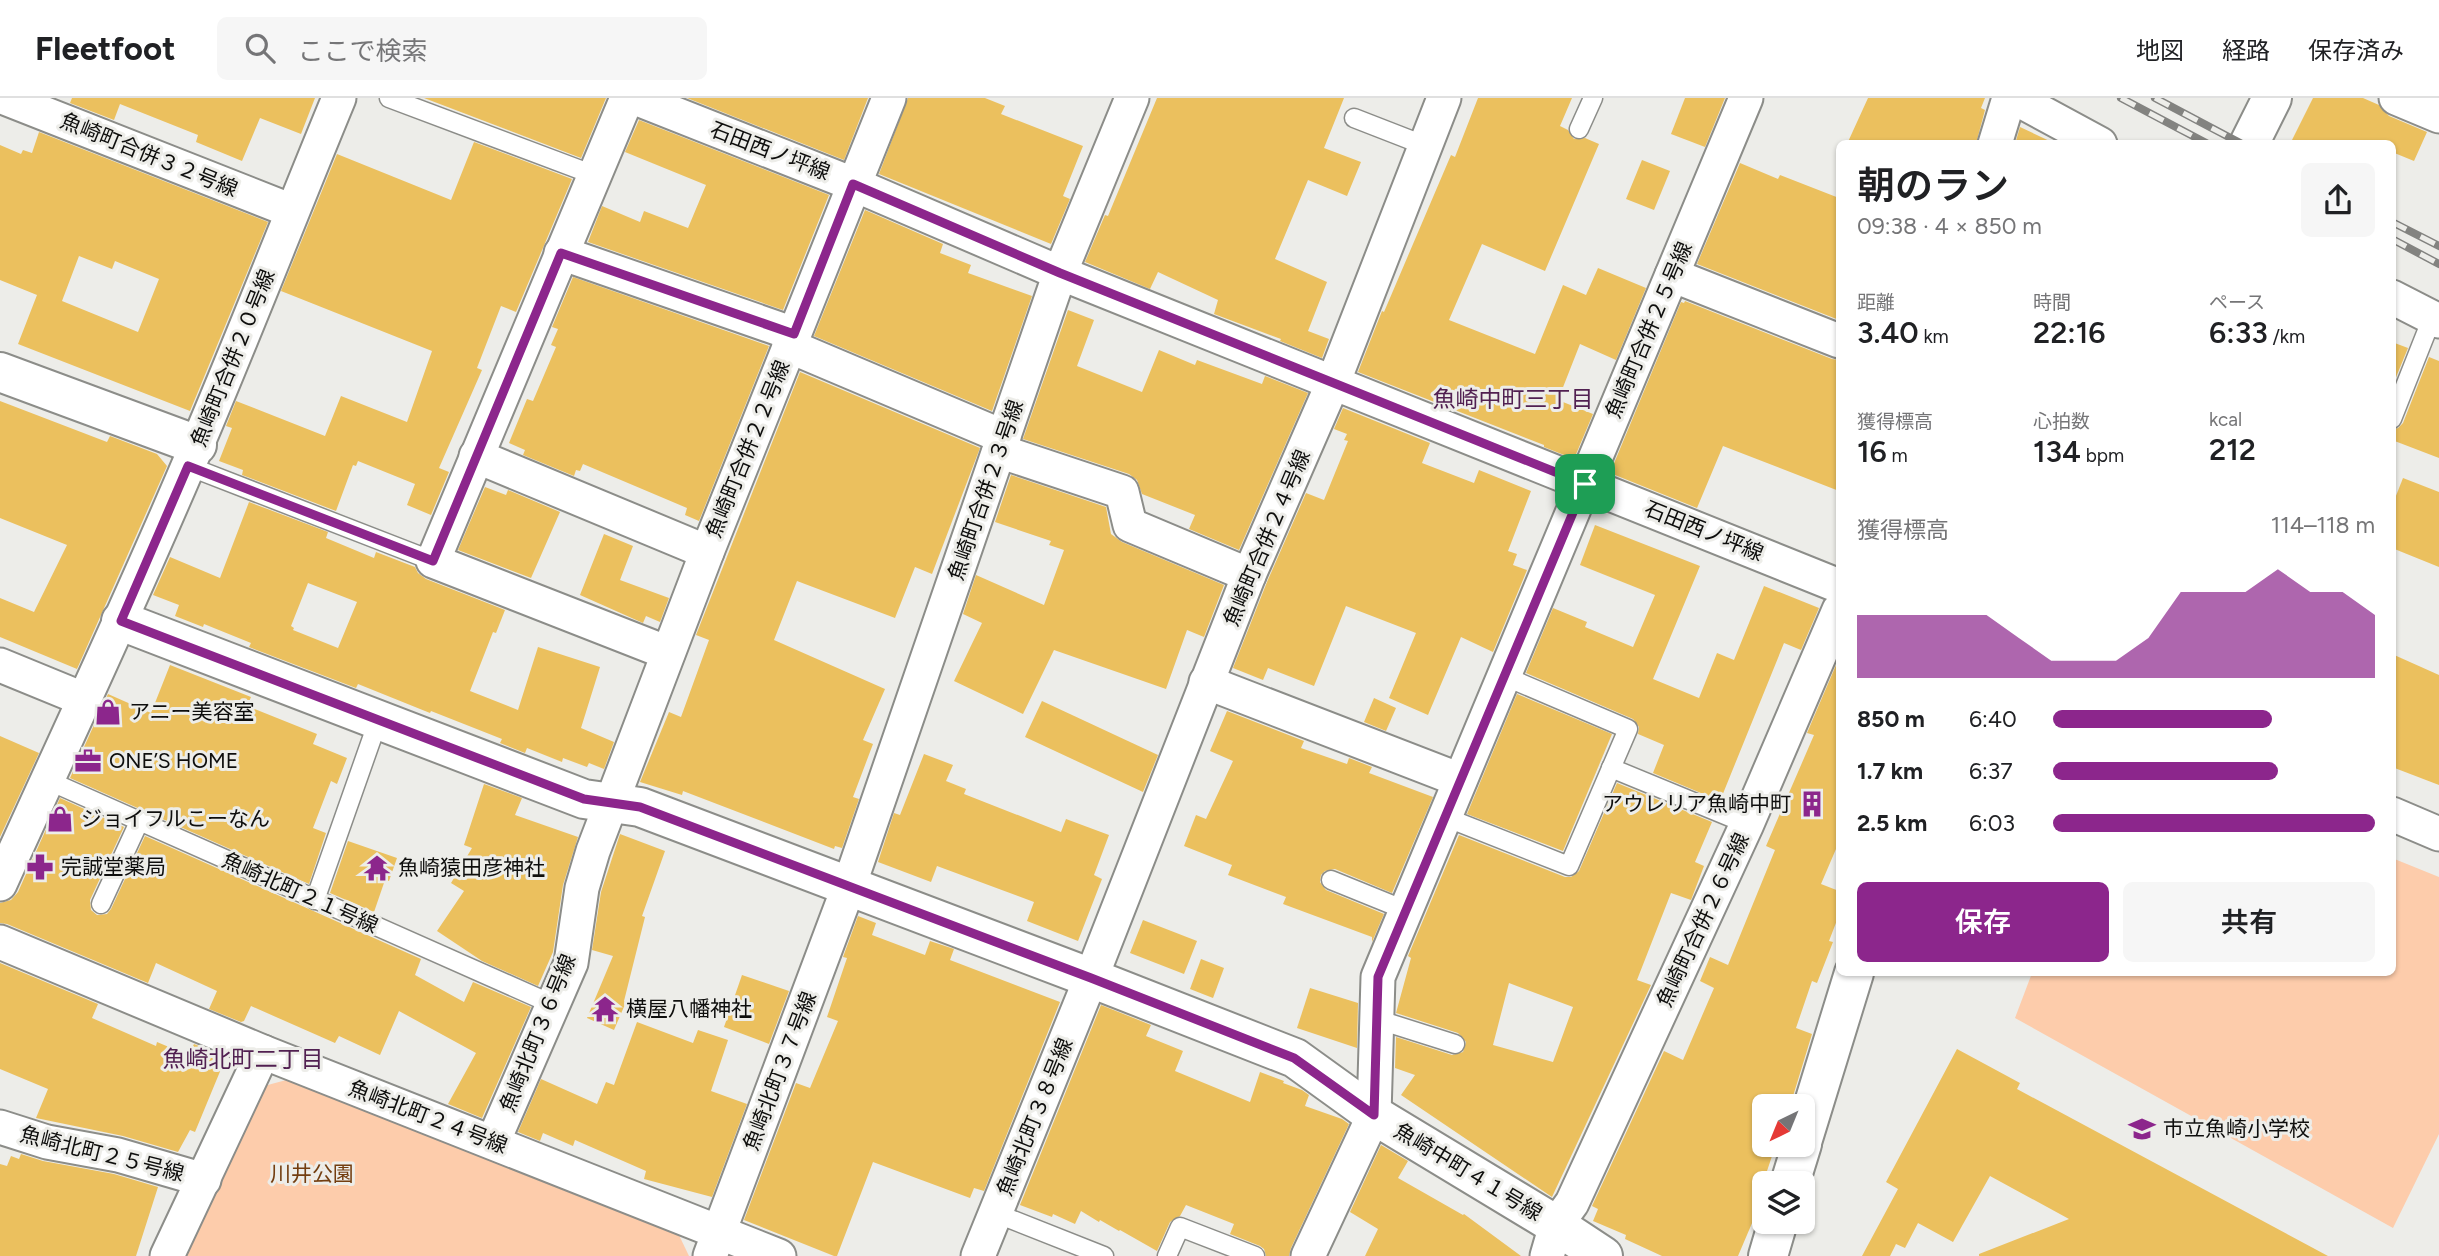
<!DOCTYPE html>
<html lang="ja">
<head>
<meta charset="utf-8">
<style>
	:root { --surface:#fff; --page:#f6f6f6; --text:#202124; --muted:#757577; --line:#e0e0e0; --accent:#8c268c }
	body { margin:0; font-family:Figtree,"Noto Sans JP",sans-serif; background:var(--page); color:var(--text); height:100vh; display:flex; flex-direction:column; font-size:26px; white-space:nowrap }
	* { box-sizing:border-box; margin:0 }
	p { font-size:23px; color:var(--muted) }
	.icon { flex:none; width:38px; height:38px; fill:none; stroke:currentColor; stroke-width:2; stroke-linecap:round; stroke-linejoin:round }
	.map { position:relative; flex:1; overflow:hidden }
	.panel { position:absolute; left:1836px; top:42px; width:560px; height:836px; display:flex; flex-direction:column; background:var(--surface); border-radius:10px; box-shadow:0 2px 5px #0004 }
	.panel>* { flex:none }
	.needle { width:46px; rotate:223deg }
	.tools { position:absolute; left:1752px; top:996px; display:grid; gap:14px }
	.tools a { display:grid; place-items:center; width:63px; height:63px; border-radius:10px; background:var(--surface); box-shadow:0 2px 5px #0004; font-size:35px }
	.pin { position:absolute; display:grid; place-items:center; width:60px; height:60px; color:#fff; margin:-30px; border-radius:14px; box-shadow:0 4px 10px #0006 }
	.round { display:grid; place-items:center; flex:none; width:74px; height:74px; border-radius:10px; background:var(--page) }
	.head { display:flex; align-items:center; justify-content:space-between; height:119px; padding:0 21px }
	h1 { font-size:38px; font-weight:600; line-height:52px }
	.figures { display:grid; grid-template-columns:repeat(3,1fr); gap:10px; height:119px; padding:7px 21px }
	.figures div { display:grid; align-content:center }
	.figures b { font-size:30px; font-weight:600 }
	.figures small { font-size:19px; font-weight:400 }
	.figures p { font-size:19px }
	.chart { height:196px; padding:14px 21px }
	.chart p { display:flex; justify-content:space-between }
	.chart svg { width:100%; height:126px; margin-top:7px; fill:var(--accent); opacity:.7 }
	.cta { display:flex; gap:14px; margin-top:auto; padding:14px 21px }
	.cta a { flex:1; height:80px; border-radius:10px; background:var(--accent); color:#fff; font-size:28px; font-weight:600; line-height:80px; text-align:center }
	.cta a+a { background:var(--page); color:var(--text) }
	ul { padding:0 21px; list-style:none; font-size:23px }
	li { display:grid; grid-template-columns:112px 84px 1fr; align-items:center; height:52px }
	li i { height:18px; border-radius:9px; background:var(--accent) }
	header { display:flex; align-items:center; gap:42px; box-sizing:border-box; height:98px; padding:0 35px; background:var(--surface); border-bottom:2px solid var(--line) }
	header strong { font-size:33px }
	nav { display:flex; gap:38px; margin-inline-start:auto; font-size:24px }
	.search { width:490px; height:63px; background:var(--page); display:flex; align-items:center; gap:18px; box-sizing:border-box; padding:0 24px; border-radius:10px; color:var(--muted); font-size:26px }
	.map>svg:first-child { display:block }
	.green { fill:#fdccab }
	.building { fill:#ebc05e; fill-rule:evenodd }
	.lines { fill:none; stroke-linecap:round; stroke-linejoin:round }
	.service-casing { stroke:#8c8d89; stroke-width:21 }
	.minor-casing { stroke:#8c8d89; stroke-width:37 }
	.tertiary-casing { stroke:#8c8d89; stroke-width:42 }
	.service { stroke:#fff; stroke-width:18 }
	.minor { stroke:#fff; stroke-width:33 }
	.tertiary { stroke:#fff; stroke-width:38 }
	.rail-casing { stroke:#838380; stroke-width:8 }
	.rail { stroke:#edede9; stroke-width:5; stroke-dasharray:16; stroke-linecap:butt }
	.route-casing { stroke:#fff; stroke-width:14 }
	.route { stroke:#8c268c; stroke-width:9 }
	.labels { text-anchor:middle; stroke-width:6; stroke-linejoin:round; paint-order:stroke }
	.street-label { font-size:21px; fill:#0e0e0d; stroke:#edede9 }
	.poi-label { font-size:21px; fill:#0e0e0d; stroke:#edede9; text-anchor:start }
	.park-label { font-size:21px; fill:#733e10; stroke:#edede9 }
	.neighbourhood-label { font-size:23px; fill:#512051; stroke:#edede9 }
</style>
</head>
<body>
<header>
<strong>Fleetfoot</strong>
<div class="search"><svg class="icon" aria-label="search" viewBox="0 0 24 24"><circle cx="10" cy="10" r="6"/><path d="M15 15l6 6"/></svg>ここで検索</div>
<nav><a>地図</a><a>経路</a><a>保存済み</a></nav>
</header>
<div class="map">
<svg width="2439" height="1158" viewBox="0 0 2439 1158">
	<rect width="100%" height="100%" fill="#edede9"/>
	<g class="green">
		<path d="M2392,760L2439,779V1036L2393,1130L2015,920L2032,875H2392Z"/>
		<path d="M290,981L677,1133L689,1158H182L264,988Z"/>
	</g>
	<g class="building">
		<path d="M72,0H315L301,36L260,20L242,63L196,44L198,37L120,6L114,22L70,5Z"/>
		<path d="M424,0H606L581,60Z"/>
		<path d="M687,0H868L844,62Z"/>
		<path d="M908,0H985L1005,8L1001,16L1083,48L1063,98L1070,101L1051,146L879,76Z"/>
		<path d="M1157,0H1344L1324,50L1361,64L1347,98L1308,82L1275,161L1327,184L1308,233L1329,241L1322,260L1280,243L1281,241L1214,216L1218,202L1158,174L1150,191L1085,164L1105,117L1108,118Z"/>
		<path d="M1478,0H1572L1560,28L1568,32L1574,41L1585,40L1599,46L1545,173L1482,146L1449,222L1535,256L1563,187L1586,197L1598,170L1646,190L1616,262L1580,246L1558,302L1593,316L1574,361L1544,349V347L1358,274L1382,213L1384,214L1451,57L1455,59Z"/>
		<path d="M1685,0H1725L1705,49L1671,36Z"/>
		<path d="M1868,0H1985L1981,10L1985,12L1976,46H1847Z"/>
		<path d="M2313,0H2363L2379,7L2389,18L2427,34L2414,63L2392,54V46H2290Z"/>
		<path d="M639,22L829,97L783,212L588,144L602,108L640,124L644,113L688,130L706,87L625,54Z"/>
		<path d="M2020,29L2056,46H2015Z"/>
		<path d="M39,34L268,124L190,313L18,246L37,197L0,182V47L21,56L23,52L32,55ZM79,158L112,171L115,163L159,181L138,234L62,203Z"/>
		<path d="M474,44L572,81L516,214L501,208L477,270L482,272L439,370L449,374L431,417L407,407L415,386L358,363L356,368L353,367L336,413L242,377L243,372L219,363L232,330L226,328L236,303L325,338L341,298L407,324L432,253L281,193L337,56L451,102Z"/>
		<path d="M1642,62L1670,73L1654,112L1626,101Z"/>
		<path d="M1740,65L1778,81L1780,77L1839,100V222L1697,166Z"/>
		<path d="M865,112L943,146L940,155L971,167L968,175L1032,198L992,313L814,238Z"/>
		<path d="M573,179L769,248L699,423L685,417L687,410L583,366L580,373L576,372L574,378L523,357L525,352L509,345L527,301L533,303L556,249L551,247L558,231L552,229Z"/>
		<path d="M1685,203L1832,261L1839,262V393L1723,348L1697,410L1610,375L1681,204L1684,205Z"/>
		<path d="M1068,212L1094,222L1077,268L1142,294L1159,252L1195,267L1197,262L1262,286L1265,278L1308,295L1239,452L1189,431L1195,417L1142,396L1137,382L1129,376L1023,341Z"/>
		<path d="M2392,244L2408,250L2392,289Z"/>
		<path d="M2429,259L2439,263V360L2392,342V332L2398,330L2403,325Z"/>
		<path d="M800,274L980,350L932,476L915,469L895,520L797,483L774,542L885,591L863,642L873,646L853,699L859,701L842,750L835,748L834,751L683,693L682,697L640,684L669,614L681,619L709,542L696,537Z"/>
		<path d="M0,303L107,344L110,338L157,356L167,368L77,571L0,539V500L34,514L67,447L0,420Z"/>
		<path d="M1343,310L1430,345L1422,365L1474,385L1479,372L1531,393L1508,453L1517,456L1513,467L1527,472L1493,554L1461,539L1428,617L1389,600L1416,535L1346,508L1314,588L1268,570L1263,582L1233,570L1267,484L1306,395L1324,402L1348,343L1344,342L1347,336L1334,331Z"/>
		<path d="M1011,377L1106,409L1111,436L1122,444L1224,487L1204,539L1187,532L1166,591L1054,552L1023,616L954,583L982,525L963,516L976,477L1044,507L1064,452L1049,447L1051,443L995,424Z"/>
		<path d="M2403,380L2439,394V469L2392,450V408Z"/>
		<path d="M485,389L506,397L508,392L560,414L531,480L458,452Z"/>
		<path d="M249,404L328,434L326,440L374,460L376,454L415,469L418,475L426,481L505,512L496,535L493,534L470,593L518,612L538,549L600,569L581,630L614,644L604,671L589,665L587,669L563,660L562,664L527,650L525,655L500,645L502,641L431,613L430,615L358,586L356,590L249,549L251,545L204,526L203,529L175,518L179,507L153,497L170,459L220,480ZM308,485L357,504L338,550L293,532L294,530L291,528Z"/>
		<path d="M1595,427L1700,468L1653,581L1699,600L1717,555L1734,562L1764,488L1819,510L1801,552L1784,545L1720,703L1653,675L1664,647L1638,636L1639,629L1633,621L1526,575L1553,510L1587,524L1585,529L1633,549L1655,497L1580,467Z"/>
		<path d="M604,436L633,448L620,482L669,500L660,524L646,518L643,525L580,497Z"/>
		<path d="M2392,556L2439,577V687L2392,669Z"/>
		<path d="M1839,560V744L1821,786L1839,793V817L1829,843L1833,844L1817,885L1812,883L1796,930L1812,936L1790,1008H1764V1046H1776L1766,1076L1770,1077L1769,1085H1764V1097L1738,1158H1662L1625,1141L1626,1137L1593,1123L1598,1111L1592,1108L1664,953L1683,962L1714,890L1700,883L1710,859L1728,867L1775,752L1766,748L1814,637L1807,635Z"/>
		<path d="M170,567L251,599L247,608L317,636L313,646L347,660L337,686L331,683L313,730L326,735L309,786L70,680L108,596L151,615Z"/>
		<path d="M1517,596L1612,636L1563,753L1467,716Z"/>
		<path d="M1374,600L1396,610L1386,633L1364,624Z"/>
		<path d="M1042,603L1158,657L1143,694L1025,639Z"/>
		<path d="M1227,613L1304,643L1301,650L1347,666L1349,660L1372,669L1369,675L1433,699L1392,795L1335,771L1325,773L1321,777L1320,784L1326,792L1384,816L1372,844V839L1283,806L1286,799L1228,777L1232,767L1184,748L1196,717L1206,721L1233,663L1210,653Z"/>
		<path d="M0,638L39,655L0,739Z"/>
		<path d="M924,656L953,667L946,683L966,691L964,696L1061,734L1066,721L1109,737L1094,777L1102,781L1078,843L1027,823L1034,804L937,768L931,784L878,764L894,715L900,717Z"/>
		<path d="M1617,685L1712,724L1695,764L1704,768L1691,802L1671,795L1637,882L1651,887L1552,1099L1401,997L1415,977L1395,970L1396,939L1452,957L1463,954L1466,944L1458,935L1396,915L1411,860L1408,858L1459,737L1565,779H1571L1579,773ZM1509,885L1573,909L1553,964L1493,947Z"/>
		<path d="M484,686L522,700L515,717L578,739L563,787L553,854L538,888L482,863L437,833L464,793L451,785L472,750L464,747Z"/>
		<path d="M60,700L124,729L90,802L91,812L97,817L107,816L111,811L145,738L421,861L415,877L464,904L473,884L531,909L482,1020L448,1006L476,955L399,913L380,957L339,938L335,945L251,908L244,923L241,924L209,911L217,893L156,865L148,885L7,826L0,825V805L11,802L18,794Z"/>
		<path d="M620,736L665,753L642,818L645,819L624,903L626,904L614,932L587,920L613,858L592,852L601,794Z"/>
		<path d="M348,743L397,760L389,783L385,782L374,814L330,795Z"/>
		<path d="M858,818L876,825L872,837L925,857L930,843L954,851L950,862L1060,904L984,1093L974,1090L970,1100L873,1064L837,1158H834L744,1122L796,985L810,990L838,923L827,919L847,860L843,859Z"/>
		<path d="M1143,822L1197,843L1184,876L1130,855Z"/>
		<path d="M1201,861L1224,870L1213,900L1190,891Z"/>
		<path d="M0,865L98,906L92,920L156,948L157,944L188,957L194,946L226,959L195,1034L190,1032L178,1054L123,1038L36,1020L48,991L0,971Z"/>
		<path d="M742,877L789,893L769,946L724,929Z"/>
		<path d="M1310,890L1358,905L1357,950L1297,930Z"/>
		<path d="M1101,907L1151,927L1146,938L1183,953L1175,973L1250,1004L1260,974L1284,983L1283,985L1302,992L1309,997L1305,1008L1342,1021L1349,1026L1291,1150L1289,1158H1266L1264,1151L1260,1148L1230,1136L1234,1126L1186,1107L1180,1118L1170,1124L1157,1153L1120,1132L1119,1133L1100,1122L1099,1124L1081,1113L1075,1126L1053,1116L1052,1119L1020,1107Z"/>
		<path d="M637,924L693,945L698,932L728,942L711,993L747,1006L712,1099L644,1081L646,1073L575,1042L573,1048L543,1035L540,1043L518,1034L541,981L597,1006L606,984L614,987Z"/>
		<path d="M1957,951L2020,985L2017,991L2328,1158H1979V1156L2069,1121L1990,1078L1953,1144L1918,1125L1905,1150L1896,1146L1890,1158H1862L1898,1091L1886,1084Z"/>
		<path d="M1381,1047L1408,1063L1398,1080L1463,1117L1464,1116L1521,1158H1365L1378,1131L1350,1114Z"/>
		<path d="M21,1056L43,1063L114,1076L158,1089L136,1158H0V1066L7,1068L11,1058L19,1061Z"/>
	</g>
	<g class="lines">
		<g class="service-casing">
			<g id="service">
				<path d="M389,0L594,77"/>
				<path d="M1354,20L1426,48"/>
				<path d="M1579,31L1593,0"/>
				<path d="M2392,321L2432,220"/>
				<path d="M188,368L433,463"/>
				<path d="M1611,670L1747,726"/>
				<path d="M47,682L554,907"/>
				<path d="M1445,719L1569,768L1628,631L1504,578"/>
				<path d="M1331,782L1405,812"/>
				<path d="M315,802L378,623"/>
				<path d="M101,806L139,724"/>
				<path d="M1376,921L1455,946"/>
				<path d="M995,1115L1104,1158"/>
				<path d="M1167,1158L1180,1129L1255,1158"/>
			</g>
		</g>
		<g class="minor-casing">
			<g id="minor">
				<path d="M5,0L292,113"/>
				<path d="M627,0L433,463L668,555"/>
				<path d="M635,0L853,86L1060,175L1839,488"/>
				<path d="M2015,0L2100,46"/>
				<path d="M2396,0L2439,18"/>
				<path d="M1995,46L2009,0"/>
				<path d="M561,155L794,236"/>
				<path d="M1672,177L1839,243"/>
				<path d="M2392,199L2439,223"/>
				<path d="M789,248L1004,339"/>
				<path d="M999,353L1122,394L1130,427L1249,477"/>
				<path d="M476,358L707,454"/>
				<path d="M0,567L83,601"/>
				<path d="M1206,584L1460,682"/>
				<path d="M2392,716L2439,736"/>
				<path d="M0,786C66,640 135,495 197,347C246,232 291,116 339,0"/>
				<path d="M0,844L263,954L779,1158"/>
				<path d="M0,1029L47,1044L118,1057L204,1082"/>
				<path d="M493,1044L571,865L582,790L593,753L707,454L889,0"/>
				<path d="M167,1158L263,954"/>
				<path d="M710,1158L849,788L1060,175L1132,0"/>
				<path d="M978,1158L1091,880L1249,477L1333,285L1444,0"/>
				<path d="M1308,1158L1374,1017L1378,879L1746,0"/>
				<path d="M1547,1158L1556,1127L1572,1105L1747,726L1839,512"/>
			</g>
		</g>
		<g class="tertiary-casing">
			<g id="tertiary">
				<path d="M2249,46L2272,0"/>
				<path d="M0,274L197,347"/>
				<path d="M121,523L584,701L640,709L1091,880L1295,960L1374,1017L1556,1127L1603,1158"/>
				<path d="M1802,1044L1854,875"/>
				<path d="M1790,1085L1802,1046"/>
				<path d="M1768,1158L1778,1124"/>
			</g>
		</g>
		<use href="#service" class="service"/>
		<use href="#minor" class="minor"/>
		<use href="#tertiary" class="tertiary"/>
		<g class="rail-casing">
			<g id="rail">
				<path d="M2121,0L2208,46"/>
				<path d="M2155,0L2242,46"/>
				<path d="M2392,124L2439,148"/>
				<path d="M2392,141L2439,166"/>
			</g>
		</g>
		<use href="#rail" class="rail"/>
	</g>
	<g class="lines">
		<g class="route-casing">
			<path id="route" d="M853,86L1060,175L1585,386L1378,879L1374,1017L1294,960L1091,880L640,709L584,701L121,523L188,368L433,463L561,155L794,236Z"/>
		</g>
		<use href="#route" class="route"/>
	</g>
	<defs>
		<g id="shop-bare" transform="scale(2.1)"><path d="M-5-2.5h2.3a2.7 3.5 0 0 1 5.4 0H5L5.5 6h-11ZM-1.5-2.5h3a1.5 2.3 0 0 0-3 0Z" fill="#8c268c" stroke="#edede9" stroke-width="2.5" paint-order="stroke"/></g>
		<g id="office-bare" transform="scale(2.1)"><path d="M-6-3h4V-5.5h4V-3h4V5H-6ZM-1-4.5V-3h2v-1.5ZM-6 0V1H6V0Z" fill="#8c268c" stroke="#edede9" stroke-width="2.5" paint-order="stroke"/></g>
		<g id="building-bare" transform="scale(2.1)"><path d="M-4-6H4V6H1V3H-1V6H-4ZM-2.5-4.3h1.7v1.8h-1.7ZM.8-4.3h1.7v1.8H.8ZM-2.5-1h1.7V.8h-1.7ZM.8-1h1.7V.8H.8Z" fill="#8c268c" stroke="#edede9" stroke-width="2.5" paint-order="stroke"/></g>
		<g id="pharmacy-bare" transform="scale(2.1)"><path d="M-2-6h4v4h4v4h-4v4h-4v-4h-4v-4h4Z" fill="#8c268c" stroke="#edede9" stroke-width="2.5" paint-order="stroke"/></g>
		<g id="temple-bare" transform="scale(2.1)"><path d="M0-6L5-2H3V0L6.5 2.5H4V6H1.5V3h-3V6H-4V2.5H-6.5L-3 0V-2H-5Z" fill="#8c268c" stroke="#edede9" stroke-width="2.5" paint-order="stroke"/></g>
		<g id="school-bare" transform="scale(2.1)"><path d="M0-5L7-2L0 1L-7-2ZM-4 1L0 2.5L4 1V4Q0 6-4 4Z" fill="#8c268c" stroke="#edede9" stroke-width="2.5" paint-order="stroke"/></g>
	</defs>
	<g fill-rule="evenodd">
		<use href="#shop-bare" x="108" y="614"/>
		<use href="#office-bare" x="88" y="663"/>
		<use href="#building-bare" x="1812" y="706"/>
		<use href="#shop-bare" x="60" y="721"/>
		<use href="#pharmacy-bare" x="40" y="769"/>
		<use href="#temple-bare" x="377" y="770"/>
		<use href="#temple-bare" x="605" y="911"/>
		<use href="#school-bare" x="2142" y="1031"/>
	</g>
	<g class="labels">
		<g class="street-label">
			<text transform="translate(770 53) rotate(21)" y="7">石田西ノ坪線</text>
			<text transform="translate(149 57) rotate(22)" y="7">魚崎町合併３２号線</text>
			<text transform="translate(1649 232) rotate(-67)" y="7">魚崎町合併２５号線</text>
			<text transform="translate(233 260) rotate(-68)" y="7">魚崎町合併２０号線</text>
			<text transform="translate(748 351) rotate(-68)" y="7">魚崎町合併２２号線</text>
			<text transform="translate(986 392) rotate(-71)" y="7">魚崎町合併２３号線</text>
			<text transform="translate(1704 433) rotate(22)" y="7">石田西ノ坪線</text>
			<text transform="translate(1267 440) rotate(-67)" y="7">魚崎町合併２４号線</text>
			<text transform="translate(300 795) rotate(24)" y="7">魚崎北町２１号線</text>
			<text transform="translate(1703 822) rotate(-65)" y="7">魚崎町合併２６号線</text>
			<text transform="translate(538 935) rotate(-68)" y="7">魚崎北町３６号線</text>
			<text transform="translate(780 973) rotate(-69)" y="7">魚崎北町３７号線</text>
			<text transform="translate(428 1019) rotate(21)" y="7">魚崎北町２４号線</text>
			<text transform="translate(1035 1019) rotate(-68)" y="7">魚崎北町３８号線</text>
			<text transform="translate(102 1056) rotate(14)" y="7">魚崎北町２５号線</text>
			<text transform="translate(1468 1074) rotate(31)" y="7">魚崎中町４１号線</text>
		</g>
		<g class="poi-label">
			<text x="129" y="621">アニー美容室</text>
			<text x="109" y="670">ONE’S HOME</text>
			<text x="1791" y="713" text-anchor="end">アウレリア魚崎中町</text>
			<text x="81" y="728">ジョイフルこーなん</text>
			<text x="61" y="776">完誠堂薬局</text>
			<text x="398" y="777">魚崎猿田彦神社</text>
			<text x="626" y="918">横屋八幡神社</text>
			<text x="2163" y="1038">市立魚崎小学校</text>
		</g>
		<g class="park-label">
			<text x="312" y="1083">川井公園</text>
		</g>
		<g class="neighbourhood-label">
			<text x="1513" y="309">魚崎中町三丁目</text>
			<text x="243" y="969">魚崎北町二丁目</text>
		</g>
	</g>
</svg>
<div class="tools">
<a><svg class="needle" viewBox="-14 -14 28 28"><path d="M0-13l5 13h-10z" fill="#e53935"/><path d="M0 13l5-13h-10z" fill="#757577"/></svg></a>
<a><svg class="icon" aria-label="layers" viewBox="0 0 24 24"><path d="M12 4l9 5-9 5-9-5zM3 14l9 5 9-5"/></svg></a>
</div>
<div class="pin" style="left:1585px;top:386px;background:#1e9e55"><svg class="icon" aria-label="arrive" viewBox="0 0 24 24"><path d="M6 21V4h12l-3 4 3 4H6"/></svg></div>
<section class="panel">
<div class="head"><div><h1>朝のラン</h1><p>09:38 · 4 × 850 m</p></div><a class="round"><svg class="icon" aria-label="share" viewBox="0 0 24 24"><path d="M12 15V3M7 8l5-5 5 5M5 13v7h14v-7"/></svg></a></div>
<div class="figures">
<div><p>距離</p><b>3.40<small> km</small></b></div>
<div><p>時間</p><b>22:16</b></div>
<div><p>ペース</p><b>6:33<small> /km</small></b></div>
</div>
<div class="figures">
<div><p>獲得標高</p><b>16<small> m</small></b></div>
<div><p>心拍数</p><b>134<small> bpm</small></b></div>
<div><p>kcal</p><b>212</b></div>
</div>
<div class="chart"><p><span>獲得標高</span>114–118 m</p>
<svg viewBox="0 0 160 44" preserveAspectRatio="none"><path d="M0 44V22L10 22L20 22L30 22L40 22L50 30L60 38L70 38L80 38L90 30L100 14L110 14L120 14L130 6L140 14L150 14L160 22V44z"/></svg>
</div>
<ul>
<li><b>850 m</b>6:40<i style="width:68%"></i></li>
<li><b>1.7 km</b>6:37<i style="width:70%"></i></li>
<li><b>2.5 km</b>6:03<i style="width:100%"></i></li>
</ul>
<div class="cta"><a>保存</a><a>共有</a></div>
</section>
</div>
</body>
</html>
